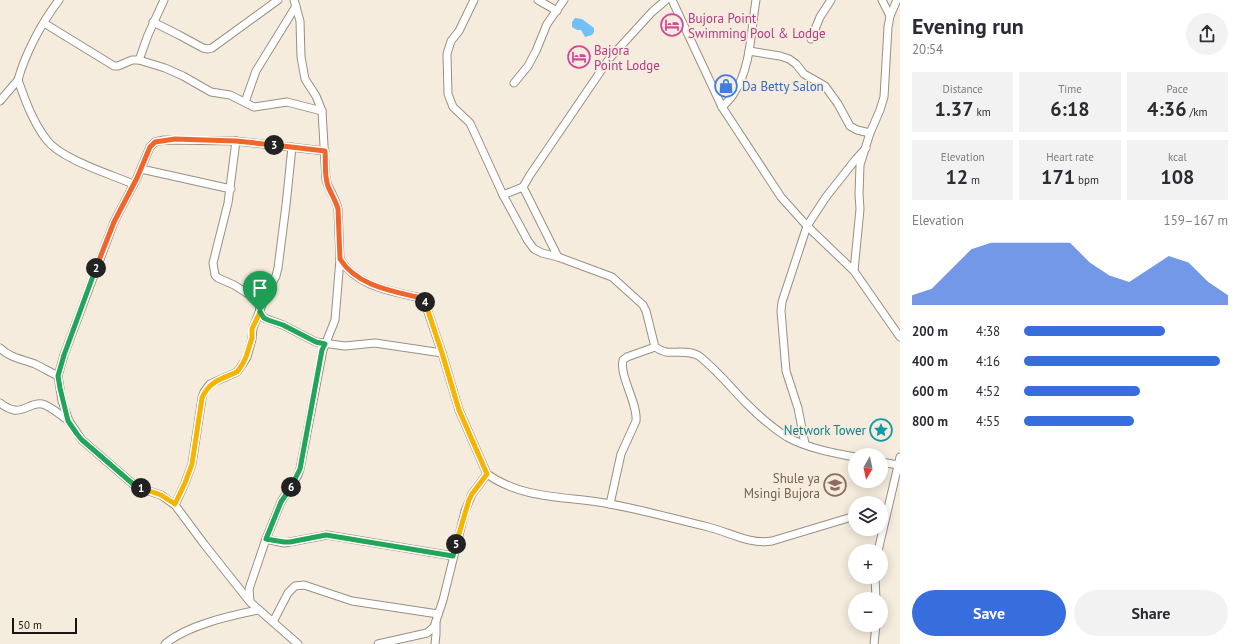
<!DOCTYPE html>
<html lang="en">
<head>
<meta charset="utf-8">
<style>
	:root { --surface:#fff; --page:#f2f2f3; --text:#2b2b33; --muted:#7c7c81; --accent:#376ddd }
	body { margin:0; font-family:"PT Sans",sans-serif; background:var(--page); color:var(--text); height:100vh; display:flex; flex-direction:column; font-size:15px; white-space:nowrap }
	* { box-sizing:border-box; margin:0 }
	p { font-size:13px; color:var(--muted) }
	.icon { flex:none; width:22px; height:22px; fill:none; stroke:currentColor; stroke-width:2; stroke-linecap:round; stroke-linejoin:round }
	.map { position:relative; flex:1; overflow:hidden }
	.sheet { display:flex; flex-direction:column; background:var(--surface); width:340px }
	.sheet>* { flex:none }
	.needle { width:26px; rotate:189deg }
	.tools { position:absolute; left:848px; top:448px; display:grid; gap:8px }
	.tools a { display:grid; place-items:center; width:40px; height:40px; border-radius:50%; background:var(--surface); box-shadow:0 2px 10px #0003; font-size:20px }
	.scale { position:absolute; left:12px; bottom:10px; width:65px; box-sizing:border-box; padding-left:4px; border:2px solid #191611; border-top:0; font-size:11px; line-height:14px; white-space:nowrap; color:#191611; -webkit-text-stroke:3px #f5ecdd; paint-order:stroke }
	.pin { position:absolute; display:grid; place-items:center; width:34px; height:34px; color:#fff; margin:-41px -17px; border-radius:50% 50% 50% 0; rotate:-45deg; box-shadow:0 0 4px #0007 }
	.pin .icon { rotate:45deg }
	.km { position:absolute; width:20px; height:20px; margin:-10px; border-radius:50%; background:#222; color:#fff; font-size:11px; line-height:20px; text-align:center }
	.round { display:grid; place-items:center; flex:none; width:42px; height:42px; border-radius:21px; background:var(--page) }
	.overview { display:flex; align-items:center; justify-content:space-between; height:68px; padding:0 12px }
	h1 { font-size:22px; font-weight:700; line-height:30px }
	.metrics { display:grid; grid-template-columns:repeat(3,1fr); gap:6px; height:68px; padding:4px 12px }
	.metrics div { display:grid; align-content:center; border-radius:0px; background:var(--page); text-align:center }
	.metrics b { font-size:20px; font-weight:700 }
	.metrics small { font-size:11px; font-weight:400 }
	.metrics p { font-size:11px }
	.chart { height:112px; padding:8px 12px }
	.chart p { display:flex; justify-content:space-between }
	.chart svg { width:100%; height:72px; margin-top:4px; fill:var(--accent); opacity:.7 }
	.cta { display:flex; gap:8px; margin-top:auto; padding:8px 12px }
	.cta a { flex:1; height:46px; border-radius:24px; background:var(--accent); color:#fff; font-size:16px; font-weight:700; line-height:46px; text-align:center }
	.cta a+a { background:var(--page); color:var(--text) }
	ul { padding:0 12px; list-style:none; font-size:13px }
	li { display:grid; grid-template-columns:64px 48px 1fr; align-items:center; height:30px }
	li i { height:10px; border-radius:5px; background:var(--accent) }
	main { display:flex; flex:1; min-height:0 }
	.map>svg:first-child { display:block }
	.water { fill:#72c0f7 }
	.lines { fill:none; stroke-linecap:round; stroke-linejoin:round }
	.street-casing { stroke:#989082; stroke-width:9 }
	.street { stroke:#fff; stroke-width:7 }
	.split-1-casing { stroke:#fff; stroke-width:8 }
	.split-2-casing { stroke:#fff; stroke-width:8 }
	.split-3-casing { stroke:#fff; stroke-width:8 }
	.split-4-casing { stroke:#fff; stroke-width:8 }
	.split-5-casing { stroke:#fff; stroke-width:8 }
	.split-6-casing { stroke:#fff; stroke-width:8 }
	.split-7-casing { stroke:#fff; stroke-width:8 }
	.split-1 { stroke:#f5b400; stroke-width:5 }
	.split-2 { stroke:#22a559; stroke-width:5 }
	.split-3 { stroke:#f0652b; stroke-width:5 }
	.split-4 { stroke:#f0652b; stroke-width:5 }
	.split-5 { stroke:#f5b400; stroke-width:5 }
	.split-6 { stroke:#22a559; stroke-width:5 }
	.split-7 { stroke:#22a559; stroke-width:5 }
	.labels { text-anchor:middle; stroke-width:3.5; stroke-linejoin:round; paint-order:stroke }
	.hotel-label { font-size:13px; fill:#b23c85; stroke:#f5ecdd; text-anchor:start }
	.shop-label { font-size:13px; fill:#366cbe; stroke:#f5ecdd; text-anchor:start }
	.culture-label { font-size:13px; fill:#0d838f; stroke:#f5ecdd; text-anchor:end }
	.education-label { font-size:13px; fill:#785e54; stroke:#f5ecdd; text-anchor:end }
</style>
</head>
<body>
<main>
<div class="map">
<svg width="900" height="644" viewBox="0 0 900 644">
	<rect width="100%" height="100%" fill="#f5ecdd"/>
	<path class="water" d="M575,18L582,19L594,28V32L592,35L585,37L581,30H577L572,27V22Z"/>
	<g class="lines">
		<g class="street-casing">
			<g id="street">
				<path d="M294,0L300,21L301,57L305,79L316,96L322,111L326,180C329,190 336,199 338,209L340,259C357,287 392,291 421,298L424,300L442,353L459,410L487,474C523,500 569,496 610,504C643,510 675,519 708,527C729,532 750,545 772,541L855,516"/>
				<path d="M474,0L459,31L451,41L447,54L448,94L453,107L470,123L503,195L528,241L534,249L542,253L558,257L612,277L643,305L646,311L655,347C658,349 662,351 666,352C676,353 690,350 699,356C717,370 731,388 747,404C759,416 773,428 787,437C807,448 833,453 855,457"/>
				<path d="M538,0L557,11"/>
				<path d="M672,0L722,107L781,197L807,226L854,271L900,337"/>
				<path d="M882,0L890,16"/>
				<path d="M153,22L179,35L203,48L208,49L212,48L278,0"/>
				<path d="M44,23L114,66H118L132,60H139L165,68L183,76L211,92L230,95L254,107L287,102L322,111"/>
				<path d="M811,39L820,17L831,0"/>
				<path d="M749,51L780,56L789,59L796,64L804,74L825,86L838,104L850,126L857,130L870,133"/>
				<path d="M139,60L148,35L164,0"/>
				<path d="M18,80C25,54 42,22 59,0"/>
				<path d="M514,83L528,66L536,51L547,24L564,0"/>
				<path d="M0,101L18,80C25,100 33,122 46,139C60,159 110,174 133,184"/>
				<path d="M245,102L256,71L296,6"/>
				<path d="M722,107C726,103 731,99 734,93C751,68 751,30 756,0"/>
				<path d="M236,141L164,140L155,142L150,147L137,178L114,222L64,355L58,376L62,401L69,421L82,440L133,484L140,488L161,495L175,505L204,544L250,602L298,644"/>
				<path d="M325,151L236,141L228,203L213,263L215,275L218,278L234,285L253,297L259,303L260,312L264,318L283,325L316,342L345,346L375,343L442,353"/>
				<path d="M141,169L231,189"/>
				<path d="M503,195L523,187"/>
				<path d="M558,257L523,187L530,175L609,59L652,12L666,0"/>
				<path d="M854,271L860,209L859,194L860,165L870,133L880,110L884,97L888,27L890,16L897,0"/>
				<path d="M0,348C10,358 22,359 35,364C43,368 50,372 58,376"/>
				<path d="M0,403C4,406 9,409 14,410C24,412 32,402 42,404C51,406 61,416 69,421"/>
				<path d="M805,444L798,408L786,371L781,311L782,302L807,226L826,197L856,159L866,148"/>
				<path d="M881,462L898,465"/>
				<path d="M610,504L621,454L636,421C638,403 619,376 623,360L627,357L655,347"/>
				<path d="M175,505L185,483L192,464L202,398L204,392L210,384L237,372L242,365L247,357L252,339L253,328L267,292L276,276L278,268L286,205L292,147"/>
				<path d="M266,539L284,543L290,542L327,535L453,556"/>
				<path d="M878,551L900,457"/>
				<path d="M875,577L876,599"/>
				<path d="M250,601L249,589L266,539L281,502L298,475L300,469L323,350L335,320L340,259"/>
				<path d="M273,622L288,593L295,586L304,585L352,601L438,614"/>
				<path d="M165,644C188,625 229,616 258,610"/>
				<path d="M378,644L427,633L434,627L443,600L465,511L472,494L487,474"/>
				<path d="M435,644L436,634V622"/>
				<path d="M874,644L876,625"/>
			</g>
		</g>
		<use href="#street" class="street"/>
	</g>
	<g class="lines">
		<g class="split-1-casing">
			<path id="split-1" d="M141,488L161,495L175,504L185,483L192,464L202,398C209,381 222,379 237,372L242,365L246,357L252,338V329L260,312"/>
		</g>
		<g class="split-2-casing">
			<path id="split-2" d="M96,268L64,355L58,376L60,388L68,421L77,434L82,440L133,484L141,488"/>
		</g>
		<g class="split-3-casing">
			<path id="split-3" d="M96,268L114,222L137,178L150,147L155,142L175,139L205,140L236,141L274,145"/>
		</g>
		<g class="split-4-casing">
			<path id="split-4" d="M274,145L325,151C326,162 324,176 328,186C331,194 336,201 338,209L340,259C357,286 392,291 421,298L425,302"/>
		</g>
		<g class="split-5-casing">
			<path id="split-5" d="M425,302L442,353L459,410L487,474L472,494L469,500L456,544"/>
		</g>
		<g class="split-6-casing">
			<path id="split-6" d="M291,487L281,502L266,539L284,542H290L326,535L453,556L456,544"/>
		</g>
		<g class="split-7-casing">
			<path id="split-7" d="M260,312L264,318L268,320L283,325L316,342L325,344L322,350L300,469L291,487"/>
		</g>
		<use href="#split-1" class="split-1"/>
		<use href="#split-2" class="split-2"/>
		<use href="#split-3" class="split-3"/>
		<use href="#split-4" class="split-4"/>
		<use href="#split-5" class="split-5"/>
		<use href="#split-6" class="split-6"/>
		<use href="#split-7" class="split-7"/>
	</g>
	<defs>
		<g id="hotel-ring" transform="scale(1.15)"><circle r="9.5" fill="#f5ecdd" stroke="#d1479c" stroke-width="1.5"/><path d="M-6-4.5h1.5V1H6V5H4.5V3h-9V5H-6ZM-4 0a1.8 1.8 0 1 1 3.6 0ZM.5 0V-2.5h3Q6-2.5 6 0Z" fill="#d1479c"/></g>
		<g id="shop-ring" transform="scale(1.15)"><circle r="9.5" fill="#f5ecdd" stroke="#3f7fe0" stroke-width="1.5"/><path d="M-5-2.5h2.3a2.7 3.5 0 0 1 5.4 0H5L5.5 6h-11ZM-1.5-2.5h3a1.5 2.3 0 0 0-3 0Z" fill="#3f7fe0"/></g>
		<g id="sight-ring" transform="scale(1.15)"><circle r="9.5" fill="#f5ecdd" stroke="#0f9aa8" stroke-width="1.5"/><path d="M0-6L1.8-2.2L6-1.7L2.9 1.2L3.7 5.4L0 3.3L-3.7 5.4L-2.9 1.2L-6-1.7L-1.8-2.2Z" fill="#0f9aa8"/></g>
		<g id="school-ring" transform="scale(1.15)"><circle r="9.5" fill="#f5ecdd" stroke="#8d6e63" stroke-width="1.5"/><path d="M0-5L7-2L0 1L-7-2ZM-4 1L0 2.5L4 1V4Q0 6-4 4Z" fill="#8d6e63"/></g>
	</defs>
	<g fill-rule="evenodd">
		<use href="#hotel-ring" x="672" y="25"/>
		<use href="#hotel-ring" x="579" y="57"/>
		<use href="#shop-ring" x="726" y="86"/>
		<use href="#sight-ring" x="881" y="430"/>
		<use href="#school-ring" x="835" y="485"/>
	</g>
	<g class="labels">
		<g class="hotel-label">
			<text x="688" y="23">Bujora Point<tspan x="688" dy="15">Swimming Pool &amp; Lodge</tspan></text>
			<text x="594" y="55">Bajora<tspan x="594" dy="15">Point Lodge</tspan></text>
		</g>
		<g class="shop-label">
			<text x="742" y="91">Da Betty Salon</text>
		</g>
		<g class="culture-label">
			<text x="866" y="435">Network Tower</text>
		</g>
		<g class="education-label">
			<text x="820" y="483">Shule ya<tspan x="820" dy="15">Msingi Bujora</tspan></text>
		</g>
	</g>
</svg>
<div class="tools">
<a><svg class="needle" viewBox="-14 -14 28 28"><path d="M0-13l5 13h-10z" fill="#e53935"/><path d="M0 13l5-13h-10z" fill="#7c7c81"/></svg></a>
<a><svg class="icon" aria-label="layers" viewBox="0 0 24 24"><path d="M12 4l9 5-9 5-9-5zM3 14l9 5 9-5"/></svg></a>
<a>+</a>
<a>−</a>
</div>
<div class="scale">50 m</div>
<div class="pin" style="left:260px;top:312px;background:#1e9e55"><svg class="icon" aria-label="arrive" viewBox="0 0 24 24"><path d="M6 21V4h12l-3 4 3 4H6"/></svg></div>
<b class="km" style="left:141px;top:488px">1</b>
<b class="km" style="left:96px;top:268px">2</b>
<b class="km" style="left:274px;top:145px">3</b>
<b class="km" style="left:425px;top:302px">4</b>
<b class="km" style="left:456px;top:544px">5</b>
<b class="km" style="left:291px;top:487px">6</b>
</div>
<section class="sheet">
<div class="overview"><div><h1>Evening run</h1><p>20:54</p></div><a class="round"><svg class="icon" aria-label="share" viewBox="0 0 24 24"><path d="M12 15V3M7 8l5-5 5 5M5 13v7h14v-7"/></svg></a></div>
<div class="metrics">
<div><p>Distance</p><b>1.37<small> km</small></b></div>
<div><p>Time</p><b>6:18</b></div>
<div><p>Pace</p><b>4:36<small> /km</small></b></div>
</div>
<div class="metrics">
<div><p>Elevation</p><b>12<small> m</small></b></div>
<div><p>Heart rate</p><b>171<small> bpm</small></b></div>
<div><p>kcal</p><b>108</b></div>
</div>
<div class="chart"><p><span>Elevation</span>159–167 m</p>
<svg viewBox="0 0 160 44" preserveAspectRatio="none"><path d="M0 44V38L10 34L20 22L30 10L40 6L50 6L60 6L70 6L80 6L90 18L100 26L110 30L120 22L130 14L140 18L150 30L160 38V44z"/></svg>
</div>
<ul>
<li><b>200 m</b>4:38<i style="width:69%"></i></li>
<li><b>400 m</b>4:16<i style="width:96%"></i></li>
<li><b>600 m</b>4:52<i style="width:57%"></i></li>
<li><b>800 m</b>4:55<i style="width:54%"></i></li>
</ul>
<div class="cta"><a>Save</a><a>Share</a></div>
</section>
</main>
</body>
</html>
